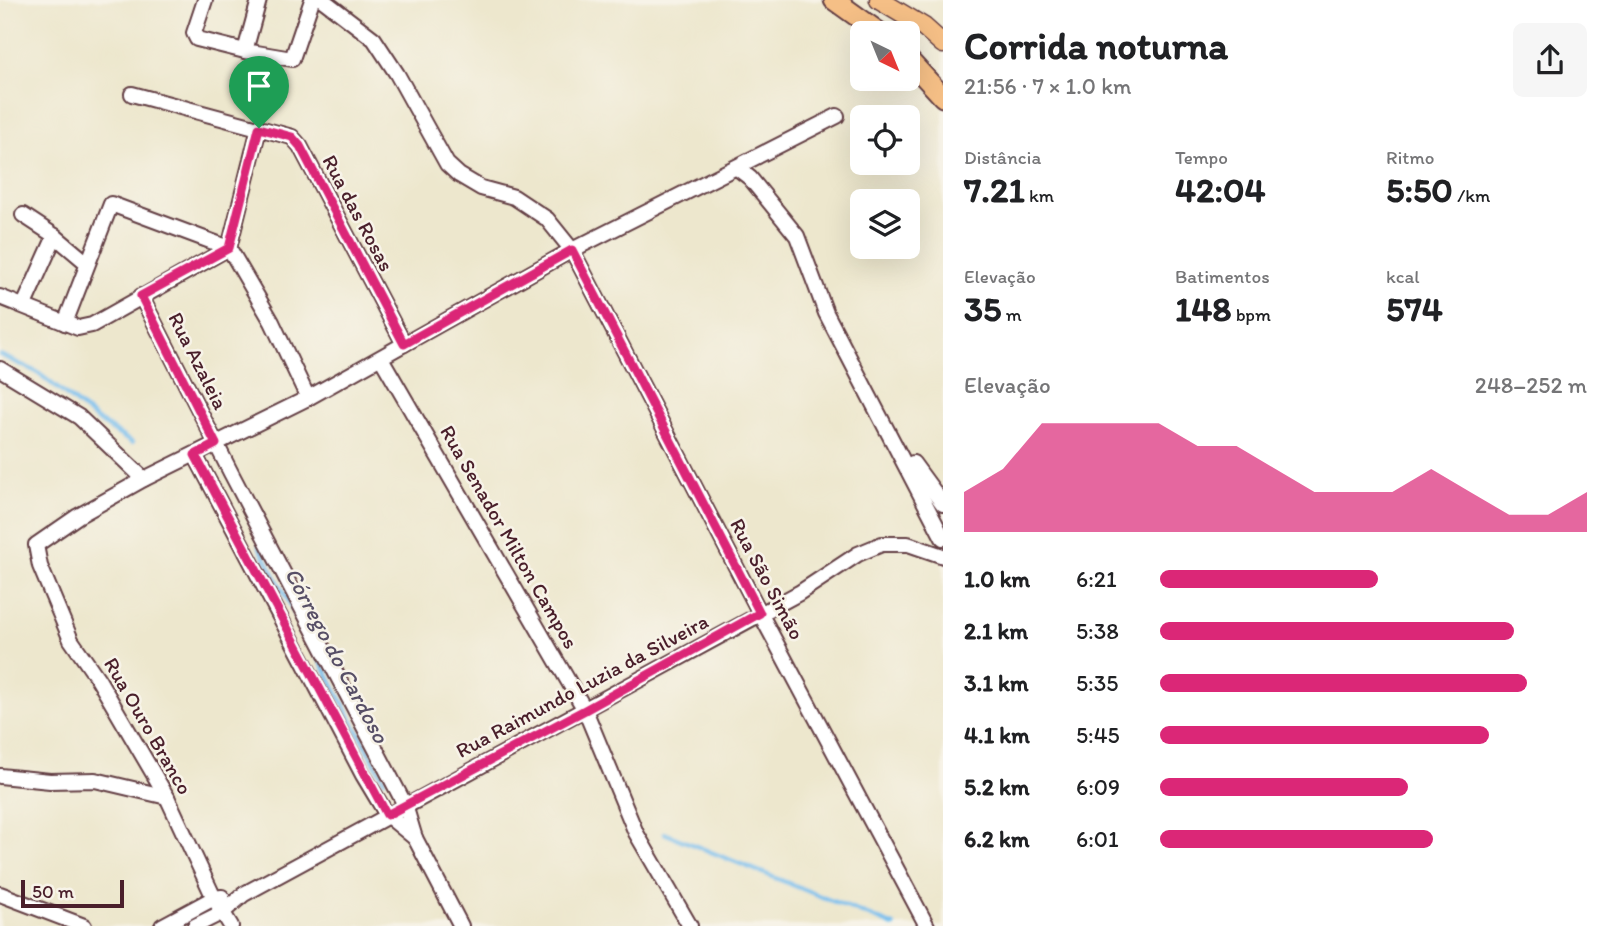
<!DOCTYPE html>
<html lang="pt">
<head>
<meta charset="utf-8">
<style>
	:root { --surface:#fff; --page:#f6f6f6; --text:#202124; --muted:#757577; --accent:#db2777 }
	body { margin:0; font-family:Itim,sans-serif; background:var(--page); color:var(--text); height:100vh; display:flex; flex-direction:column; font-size:26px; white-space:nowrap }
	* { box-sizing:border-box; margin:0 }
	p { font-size:23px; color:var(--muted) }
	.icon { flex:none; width:38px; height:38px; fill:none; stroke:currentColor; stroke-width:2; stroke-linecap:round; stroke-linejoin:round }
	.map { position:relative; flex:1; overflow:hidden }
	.side { display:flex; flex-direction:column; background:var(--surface); width:665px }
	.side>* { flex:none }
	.needle { width:46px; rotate:137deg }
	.controls { position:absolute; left:850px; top:21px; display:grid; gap:14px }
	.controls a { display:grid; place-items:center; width:70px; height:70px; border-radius:10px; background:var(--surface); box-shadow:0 7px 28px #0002; font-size:35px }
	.scale { position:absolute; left:21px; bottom:18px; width:103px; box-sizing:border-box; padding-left:7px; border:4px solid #4a1f2b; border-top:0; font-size:19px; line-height:24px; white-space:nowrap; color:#4a1f2b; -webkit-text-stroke:5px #f7f3e8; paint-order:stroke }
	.pin { position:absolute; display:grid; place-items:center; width:60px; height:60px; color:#fff; margin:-72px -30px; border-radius:50% 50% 50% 0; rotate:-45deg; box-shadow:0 0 7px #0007 }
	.pin .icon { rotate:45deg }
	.round { display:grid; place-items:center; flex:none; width:74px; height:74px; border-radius:10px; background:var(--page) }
	.overview { display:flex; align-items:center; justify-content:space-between; height:119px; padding:0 21px }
	h1 { font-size:38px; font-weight:800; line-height:52px }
	.metrics { display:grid; grid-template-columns:repeat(3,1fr); gap:10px; height:119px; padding:7px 21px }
	.metrics div { display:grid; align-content:center }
	.metrics b { font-size:35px; font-weight:800 }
	.metrics small { font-size:19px; font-weight:400 }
	.metrics p { font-size:19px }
	.chart { height:196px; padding:14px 21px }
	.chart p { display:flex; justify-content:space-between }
	.chart svg { width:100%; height:126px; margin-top:7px; fill:var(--accent); opacity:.7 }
	ul { padding:0 21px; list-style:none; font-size:23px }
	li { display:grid; grid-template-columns:112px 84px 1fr; align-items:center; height:52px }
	li i { height:18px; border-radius:9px; background:var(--accent) }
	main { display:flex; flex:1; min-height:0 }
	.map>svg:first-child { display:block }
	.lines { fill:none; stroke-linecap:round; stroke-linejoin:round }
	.stream { stroke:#76beee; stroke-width:4.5 }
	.minor-casing { stroke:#623d43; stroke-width:18 }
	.major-casing { stroke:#623d43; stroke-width:21 }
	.highway-casing { stroke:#623d43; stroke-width:23 }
	.minor { stroke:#fff; stroke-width:14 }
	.major { stroke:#f5bf86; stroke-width:18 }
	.highway { stroke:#f5bf86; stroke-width:19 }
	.route-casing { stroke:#fff; stroke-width:14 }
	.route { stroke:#db2777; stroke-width:9 }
	.labels { text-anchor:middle; stroke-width:5; stroke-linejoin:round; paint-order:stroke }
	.street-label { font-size:21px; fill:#4a1f2b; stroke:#f7f3e8 }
	.water-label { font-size:23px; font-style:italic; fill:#574f66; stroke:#f7f3e8 }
</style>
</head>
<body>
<main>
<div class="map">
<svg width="943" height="926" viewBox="0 0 943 926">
	<rect width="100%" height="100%" fill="#f7f3e8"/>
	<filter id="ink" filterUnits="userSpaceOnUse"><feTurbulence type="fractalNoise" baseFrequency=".0143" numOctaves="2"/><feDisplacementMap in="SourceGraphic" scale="14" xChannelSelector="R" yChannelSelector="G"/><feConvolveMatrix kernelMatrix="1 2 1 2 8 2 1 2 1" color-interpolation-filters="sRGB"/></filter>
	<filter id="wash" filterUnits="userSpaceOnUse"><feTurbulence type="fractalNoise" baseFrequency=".00686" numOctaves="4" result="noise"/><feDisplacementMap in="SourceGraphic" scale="28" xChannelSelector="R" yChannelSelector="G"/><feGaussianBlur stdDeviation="1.57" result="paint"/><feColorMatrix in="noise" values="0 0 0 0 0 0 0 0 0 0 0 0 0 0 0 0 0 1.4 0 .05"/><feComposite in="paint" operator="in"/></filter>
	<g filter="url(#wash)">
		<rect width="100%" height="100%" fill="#ede7cd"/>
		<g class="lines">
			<g class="stream">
				<path d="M0,355L37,372L97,420L132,443"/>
				<path d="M259,546L384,780"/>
				<path d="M664,833L894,926"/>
			</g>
		</g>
	</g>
	<g filter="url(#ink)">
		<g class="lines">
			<g class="minor-casing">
				<g id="minor">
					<path d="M205,0L194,33L197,39L245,51L292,59L312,0"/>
					<path d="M323,0L374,39L397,74L447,164L459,175L481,188L514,197L547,219L572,250L760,613L927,926"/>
					<path d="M245,51L259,0"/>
					<path d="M132,94L292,137L300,146L404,344"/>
					<path d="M737,168L750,178L797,236L826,313L943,538"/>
					<path d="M23,215L55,236L87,263"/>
					<path d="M141,296L231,473L405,805L415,838L461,926"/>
					<path d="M0,297L78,328L92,325L229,248L259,128"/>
					<path d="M24,305L55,236"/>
					<path d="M65,323L111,204L229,248L272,322L308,398"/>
					<path d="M381,358L585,710L636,833L690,926"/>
					<path d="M0,369L79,417L144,479"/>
					<path d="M195,455L363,775L387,815L415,838"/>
					<path d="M913,463L943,504"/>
					<path d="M0,776L50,781L95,780L167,797"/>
					<path d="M0,894L84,926"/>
					<path d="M162,926L214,898L222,897"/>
					<path d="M195,926L223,912L244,894L799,593L858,554L882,544H908L943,556"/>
					<path d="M231,926L214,898L167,797L98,679L71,640L40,566L36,545L78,516L144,479L308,398L572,250L837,116"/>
				</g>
			</g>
			<g class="major-casing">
				<path id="major" d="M879,0L924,27L943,44"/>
			</g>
			<g class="highway-casing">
				<g id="highway">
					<path d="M834,0L880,33"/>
					<path d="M908,59L943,97"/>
				</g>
			</g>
			<use href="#minor" class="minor"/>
			<use href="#major" class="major"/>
			<use href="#highway" class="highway"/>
		</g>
	</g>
	<g class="lines" filter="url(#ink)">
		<g class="route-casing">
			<path id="route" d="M259,128L292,137L300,146L404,344L572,250L760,613L585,710L387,815L195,455L216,444L141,296L229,248Z"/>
		</g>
		<use href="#route" class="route"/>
	</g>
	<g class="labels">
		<g class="street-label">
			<text transform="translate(358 213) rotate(62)" y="7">Rua das Rosas</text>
			<text transform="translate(198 361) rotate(63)" y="7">Rua Azaleia</text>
			<text transform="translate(509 537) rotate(60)" y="7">Rua Senador Milton Campos</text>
			<text transform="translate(767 579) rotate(62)" y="7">Rua São Simão</text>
			<text transform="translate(582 686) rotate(-28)" y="7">Rua Raimundo Luzia da Silveira</text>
			<text transform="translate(148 726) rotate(60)" y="7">Rua Ouro Branco</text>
		</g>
		<g class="water-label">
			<text transform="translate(337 655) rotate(62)" y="8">Córrego do Cardoso</text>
		</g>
	</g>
</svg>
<div class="controls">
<a><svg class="needle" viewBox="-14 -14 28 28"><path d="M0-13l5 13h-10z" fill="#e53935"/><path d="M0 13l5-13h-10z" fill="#757577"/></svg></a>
<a><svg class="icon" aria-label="locate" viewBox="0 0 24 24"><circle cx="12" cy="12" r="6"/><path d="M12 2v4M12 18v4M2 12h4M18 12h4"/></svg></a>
<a><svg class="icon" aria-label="layers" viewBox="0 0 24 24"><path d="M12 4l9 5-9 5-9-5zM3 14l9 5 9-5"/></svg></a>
</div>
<div class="scale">50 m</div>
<div class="pin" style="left:259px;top:128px;background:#1e9e55"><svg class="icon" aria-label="arrive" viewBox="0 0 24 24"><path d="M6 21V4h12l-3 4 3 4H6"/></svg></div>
</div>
<section class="side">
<div class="overview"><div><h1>Corrida noturna</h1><p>21:56 · 7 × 1.0 km</p></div><a class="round"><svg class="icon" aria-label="share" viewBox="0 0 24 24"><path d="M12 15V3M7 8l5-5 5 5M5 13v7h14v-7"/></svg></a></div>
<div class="metrics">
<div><p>Distância</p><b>7.21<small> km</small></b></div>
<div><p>Tempo</p><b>42:04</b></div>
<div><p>Ritmo</p><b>5:50<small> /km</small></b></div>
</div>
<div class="metrics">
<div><p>Elevação</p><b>35<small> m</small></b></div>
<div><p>Batimentos</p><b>148<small> bpm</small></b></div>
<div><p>kcal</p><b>574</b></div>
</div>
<div class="chart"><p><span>Elevação</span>248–252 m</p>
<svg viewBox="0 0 160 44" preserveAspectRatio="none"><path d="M0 44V30L10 22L20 6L30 6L40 6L50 6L60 14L70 14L80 22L90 30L100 30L110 30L120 22L130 30L140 38L150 38L160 30V44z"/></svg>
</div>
<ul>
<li><b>1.0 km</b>6:21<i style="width:51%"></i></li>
<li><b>2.1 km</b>5:38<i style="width:83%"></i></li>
<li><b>3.1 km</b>5:35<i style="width:86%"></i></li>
<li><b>4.1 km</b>5:45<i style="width:77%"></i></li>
<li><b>5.2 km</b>6:09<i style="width:58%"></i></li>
<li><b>6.2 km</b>6:01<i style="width:64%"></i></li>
</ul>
</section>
</main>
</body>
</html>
